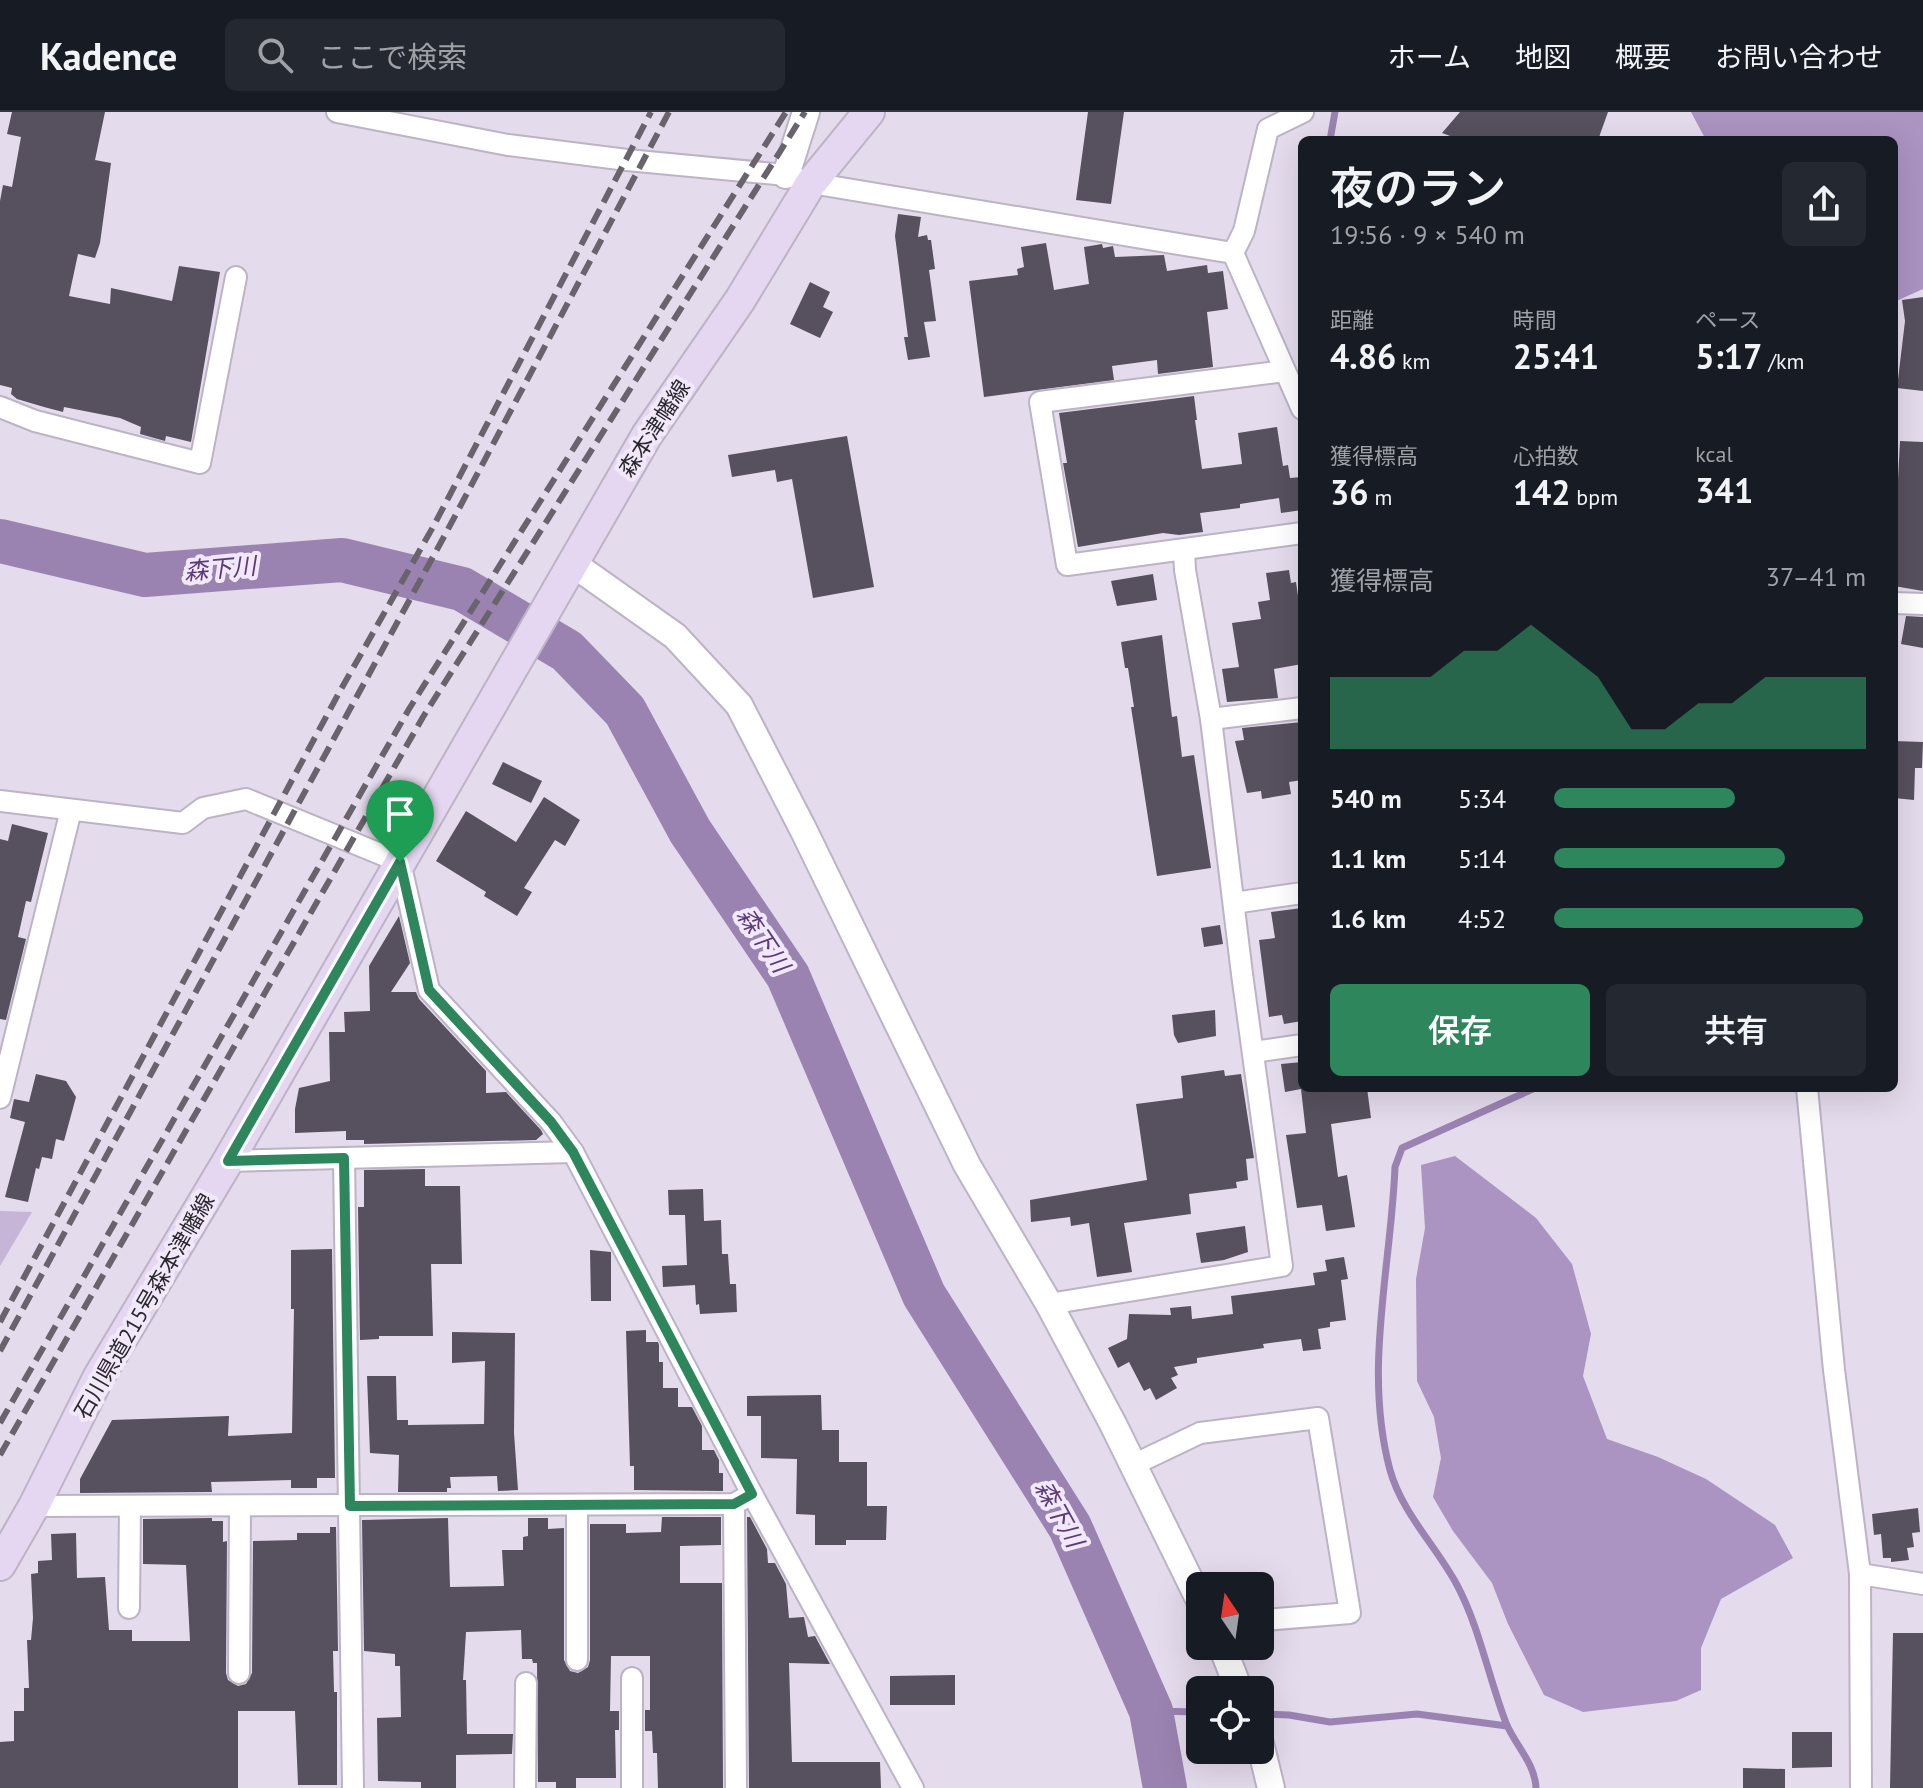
<!DOCTYPE html>
<html lang="ja">
<head>
<meta charset="utf-8">
<style>
	:root { --surface:#171b24; --page:#242831; --text:#f1f3f6; --muted:#9ea1a6; --line:#363941; --accent:#2e875c }
	body { margin:0; font-family:"PT Sans","Noto Sans JP",sans-serif; background:var(--page); color:var(--text); height:100vh; display:flex; flex-direction:column; font-size:30px; white-space:nowrap }
	* { box-sizing:border-box; margin:0 }
	p { font-size:26px; color:var(--muted) }
	.icon { flex:none; width:44px; height:44px; fill:none; stroke:currentColor; stroke-width:2; stroke-linecap:round; stroke-linejoin:round }
	.map { position:relative; flex:1; overflow:hidden }
	.side { position:absolute; left:1298px; top:24px; width:600px; height:956px; display:flex; flex-direction:column; background:var(--surface); border-radius:12px; box-shadow:0 8px 32px #0002 }
	.side>* { flex:none }
	.needle { width:52px; rotate:347deg }
	.buttons { position:absolute; left:1186px; top:1460px; display:grid; gap:16px }
	.buttons a { display:grid; place-items:center; width:88px; height:88px; border-radius:12px; background:var(--surface); box-shadow:0 8px 32px #0002; font-size:40px }
	.pin { position:absolute; display:grid; place-items:center; width:68px; height:68px; color:#fff; margin:-82px -34px; border-radius:50% 50% 50% 0; rotate:-45deg; box-shadow:0 0 8px #0007 }
	.pin .icon { rotate:45deg }
	.round { display:grid; place-items:center; flex:none; width:84px; height:84px; border-radius:12px; background:var(--page) }
	.head { display:flex; align-items:center; justify-content:space-between; height:136px; padding:0 32px }
	h1 { font-size:44px; font-weight:600; line-height:60px }
	.metrics { display:grid; grid-template-columns:repeat(3,1fr); gap:12px; height:136px; padding:8px 32px }
	.metrics div { display:grid; align-content:center }
	.metrics b { font-size:34px; font-weight:600 }
	.metrics small { font-size:22px; font-weight:400 }
	.metrics p { font-size:22px }
	.chart { height:224px; padding:16px 32px }
	.chart p { display:flex; justify-content:space-between }
	.chart svg { width:100%; height:144px; margin-top:8px; fill:var(--accent); opacity:.7 }
	.primary-button { display:flex; gap:16px; margin-top:auto; padding:16px 32px }
	.primary-button a { flex:1; height:92px; border-radius:12px; background:var(--accent); color:#fff; font-size:32px; font-weight:600; line-height:92px; text-align:center }
	.primary-button a+a { background:var(--page); color:var(--text) }
	ul { padding:0 32px; list-style:none; font-size:26px }
	li { display:grid; grid-template-columns:128px 96px 1fr; align-items:center; height:60px }
	li i { height:20px; border-radius:10px; background:var(--accent) }
	header { display:flex; align-items:center; gap:48px; box-sizing:border-box; height:112px; padding:0 40px; background:var(--surface); border-bottom:2px solid var(--line) }
	header strong { font-size:38px }
	nav { display:flex; gap:44px; margin-inline-start:auto; font-size:28px }
	.search { width:560px; height:72px; background:var(--page); display:flex; align-items:center; gap:20px; box-sizing:border-box; padding:0 28px; border-radius:12px; color:var(--muted); font-size:30px }
	.map>svg:first-child { display:block }
	.green { fill:#c7b5d7 }
	.forest { fill:#ab93c2 }
	.lines { fill:none; stroke-linecap:round; stroke-linejoin:round }
	.stream { stroke:#9b83b1; stroke-width:7 }
	.river { stroke:#9b83b1; stroke-width:44 }
	.building { fill:#57505e }
	.minor-casing { stroke:#bcb3c4; stroke-width:24 }
	.tertiary-casing { stroke:#bcb3c4; stroke-width:30 }
	.secondary-casing { stroke:#bcb3c4; stroke-width:34 }
	.minor { stroke:#fff; stroke-width:20 }
	.tertiary { stroke:#fff; stroke-width:26 }
	.secondary { stroke:#e5d6f1; stroke-width:30 }
	.rail { stroke:#68636c; stroke-width:6; stroke-dasharray:16 8; stroke-linecap:butt }
	.route-casing { stroke:#fff; stroke-width:16 }
	.route { stroke:#2e875c; stroke-width:10 }
	.labels { text-anchor:middle; stroke-width:8; stroke-linejoin:round; paint-order:stroke }
	.street-label { font-size:22px; fill:#2a272d; stroke:#f1e8fa }
	.water-label { font-size:24px; font-style:italic; fill:#5d3b78; stroke:#f1e8fa }
</style>
</head>
<body>
<header>
<strong>Kadence</strong>
<div class="search"><svg class="icon" aria-label="search" viewBox="0 0 24 24"><circle cx="10" cy="10" r="6"/><path d="M15 15l6 6"/></svg>ここで検索</div>
<nav><a>ホーム</a><a>地図</a><a>概要</a><a>お問い合わせ</a></nav>
</header>
<div class="map">
<svg width="1923" height="1676" viewBox="0 0 1923 1676">
	<rect width="100%" height="100%" fill="#e4dbec"/>
	<path class="green" d="M0,1099L32,1100L0,1154Z"/>
	<g class="forest">
		<path d="M1691,0H1923V177L1894,190V28H1706Z"/>
		<path d="M1455,1044L1536,1106L1572,1152L1591,1222L1583,1264L1607,1327L1658,1345L1706,1367L1775,1413L1793,1446L1721,1487L1701,1536V1578L1676,1589L1583,1600L1544,1583L1508,1512L1492,1471L1453,1419L1433,1385L1441,1346L1434,1305L1417,1269L1416,1167L1425,1116L1421,1053Z"/>
	</g>
	<g class="lines">
		<g class="stream">
			<path d="M1330,28L1335,0"/>
			<path d="M1535,976L1402,1036L1395,1055C1391,1156 1363,1258 1390,1358C1402,1401 1436,1434 1457,1473C1479,1514 1489,1567 1506,1611C1515,1633 1535,1651 1536,1676"/>
			<path d="M1151,1599L1200,1600"/>
			<path d="M1260,1602L1289,1603L1330,1610L1417,1602L1507,1614"/>
		</g>
		<path class="river" d="M0,429L145,463L342,448L462,477L567,539L625,599L690,719L788,864L924,1183L1070,1415L1151,1599L1165,1676"/>
	</g>
	<g class="building">
		<path d="M12,0H105L95,48L111,51L100,131L95,146L78,142L69,184L110,192L111,176L172,189L179,154L220,160L191,330L166,324L165,329L140,322L141,315L120,306L64,295L63,300L44,295L17,287L11,282L12,276L0,273V89L3,73L12,75L21,25L7,22Z"/>
		<path d="M1088,0H1124L1111,92L1076,88Z"/>
		<path d="M1460,0H1608L1598,28H1461L1442,21Z"/>
		<path d="M898,102L921,105L918,125L927,123L928,128H931L935,157L929,158L936,209L924,210L930,245L908,248L904,225H908L895,124Z"/>
		<path d="M1046,131L1054,178L1089,172L1084,135L1102,132L1103,136L1113,134L1115,145L1164,143L1167,159L1207,153L1208,161L1223,159L1228,197L1207,200L1213,255L1158,262L1157,248L1112,254L1114,268L984,285L969,169L1018,163L1017,157L1024,155L1021,135Z"/>
		<path d="M810,170L830,180L823,195L833,200L820,226L790,212Z"/>
		<path d="M1923,185V279L1897,276L1905,209L1902,188Z"/>
		<path d="M1194,284L1197,308H1195L1202,357L1242,352L1238,321L1277,315L1283,354L1288,353L1290,366L1302,365V398L1281,401L1279,386L1240,392V396L1200,401L1203,420L1179,423L1163,421L1078,435L1063,351H1067L1059,301Z"/>
		<path d="M847,324L874,475L813,486L792,367L777,370L775,358L732,365L728,343Z"/>
		<path d="M1900,329L1923,330V479L1894,474L1897,386H1894V367H1898Z"/>
		<path d="M1289,458L1291,471L1296,470L1302,512V552L1274,557L1278,586L1227,590L1222,557L1239,555L1232,511L1261,507L1258,490L1270,488L1266,461Z"/>
		<path d="M1153,462L1157,488L1117,494L1111,469Z"/>
		<path d="M1906,504L1923,505V536L1901,532Z"/>
		<path d="M1162,523L1172,605L1177,604L1182,645L1194,643L1211,756L1157,764L1131,595H1134L1128,556H1125L1121,530Z"/>
		<path d="M1302,610V668L1289,670L1291,682L1262,687L1261,679L1247,681L1235,629L1244,628L1242,616Z"/>
		<path d="M1894,629L1923,630L1922,656H1915L1914,688L1894,686Z"/>
		<path d="M503,650L542,669L531,691L492,672Z"/>
		<path d="M544,685L580,708L565,734L555,728L524,776L532,780L517,804L484,784L486,780L436,749L466,699L516,730Z"/>
		<path d="M12,712L48,721L31,790L26,789L18,825L26,827L6,908L0,907V727L8,729Z"/>
		<path d="M1302,796V909L1284,912L1282,903L1269,905L1259,828L1275,826L1271,800Z"/>
		<path d="M399,804L410,851L391,880H416L419,887L486,959V981L506,980L541,1018L543,1022L536,1028L364,1032V1028H346V1019L295,1021V997L299,976L330,969L329,920H345L344,900L370,899L369,854Z"/>
		<path d="M1220,813L1223,832L1204,835L1201,816Z"/>
		<path d="M1215,898L1216,924L1178,931L1174,923L1172,903Z"/>
		<path d="M1302,950V976H1367L1371,1006L1331,1012L1338,1065L1347,1063L1355,1115L1326,1119L1322,1093L1297,1096L1286,1023L1306,1021L1301,977L1285,980L1281,952Z"/>
		<path d="M1224,958L1225,964L1241,962L1254,1046L1246,1047L1248,1068L1236,1070L1237,1076L1189,1082L1191,1102L1124,1111L1132,1160L1097,1165L1089,1111L1071,1114L1070,1105L1031,1110L1030,1088L1147,1068L1136,992L1183,986L1181,964Z"/>
		<path d="M36,962L66,969L76,985L64,1029L56,1027L52,1047L42,1045L39,1057L36,1056L28,1090L5,1085L25,1010L10,1006L14,987L29,990Z"/>
		<path d="M425,1057V1074H460L462,1152H431L433,1224H379V1227L360,1228L358,1095H364V1058Z"/>
		<path d="M703,1077L704,1109L721,1108L722,1142H728L730,1172H736L737,1200L700,1202L699,1192L696,1193L695,1173L663,1175L662,1154L687,1153L685,1103H669L668,1078Z"/>
		<path d="M1245,1114L1248,1140L1224,1148L1201,1151L1196,1121Z"/>
		<path d="M332,1137L335,1366H317V1376H291V1368L211,1370L212,1380L80,1381V1367L112,1308L229,1304L228,1324L292,1321L294,1197H291V1138Z"/>
		<path d="M590,1138L611,1140V1189H591Z"/>
		<path d="M1344,1145L1348,1167L1341,1168L1346,1208L1330,1210V1215L1318,1217L1321,1237L1303,1239L1301,1227L1263,1232L1264,1236L1197,1246V1251L1174,1255L1178,1263L1171,1266L1177,1276L1156,1288L1150,1276L1144,1279L1129,1250L1118,1256L1108,1236L1127,1227L1129,1202L1171,1203L1170,1196L1191,1194L1192,1207L1233,1202L1231,1184L1315,1173L1313,1161L1327,1159L1325,1148Z"/>
		<path d="M646,1218V1230H658L659,1233V1250H663V1276H678V1295H692L702,1314V1338H714L719,1348V1361H723V1379L634,1378V1354H630L626,1219Z"/>
		<path d="M452,1220L515,1221L514,1321L518,1378L498,1379L497,1364L450,1365L451,1376H447V1380H398L399,1343L370,1341L367,1264H396L397,1308H408V1313L484,1312L485,1249L452,1251Z"/>
		<path d="M821,1283L822,1318H839V1350H867V1394H887L886,1428H846V1433H815V1403L796,1402L797,1347L761,1346V1304H747V1284Z"/>
		<path d="M1918,1396L1920,1420L1912,1421L1914,1435L1907,1436L1909,1448L1891,1450V1446H1883L1881,1422L1874,1423L1872,1402Z"/>
		<path d="M662,1405H721V1433L680,1434V1471H722L723,1676H658L657,1641H653L652,1619H645V1598H650V1544H611L610,1599H619V1618H615L616,1666H576V1676H556V1670H538L537,1551H533L532,1547H522L521,1518L466,1520L463,1568H466L467,1622H513L512,1642L456,1643V1676H421V1670L378,1669L377,1606L401,1605L400,1554H395V1542L364,1539L362,1408L448,1406L450,1475L504,1474L502,1438H523V1425L528,1424V1406H548V1417L564,1416V1548L570,1559L578,1561L588,1555L590,1548V1412H626V1421L661,1420Z"/>
		<path d="M747,1405H750L767,1437L768,1451H775L786,1472L789,1506L804,1505L808,1525L815,1524L830,1552L789,1551L792,1650H880L881,1676H749Z"/>
		<path d="M212,1406V1409H223V1430L227,1429L226,1561L228,1568L238,1574L246,1572L252,1561L253,1429L297,1428V1421H330V1415H336L338,1539H333L334,1580H337V1673H298L295,1599H238V1676H0V1630L14,1629V1599H24V1576H29L27,1528H31L33,1506L31,1462L38,1461V1449L52,1448L51,1422L76,1421L77,1466L105,1465L109,1518H132V1529H190L186,1453L143,1452V1407Z"/>
		<path d="M1893,1521H1923V1676H1890Z"/>
		<path d="M955,1563V1593H890V1564Z"/>
		<path d="M1792,1620H1832V1655L1792,1656Z"/>
		<path d="M1743,1656L1785,1657V1676H1743Z"/>
	</g>
	<g class="lines">
		<g class="minor-casing">
			<g id="minor">
				<path d="M337,0L508,33L627,48L786,63L811,71L1233,141"/>
				<path d="M1233,141L1302,297"/>
				<path d="M1233,141L1244,119L1268,17L1303,0"/>
				<path d="M1285,259L1040,290L1067,453L1302,421"/>
				<path d="M0,295L35,309L200,351L236,165"/>
				<path d="M1894,491L1923,492"/>
				<path d="M1211,607L1302,596"/>
				<path d="M0,689L183,711L203,696L246,687L400,750L429,878L551,1010L573,1040L752,1382L913,1676"/>
				<path d="M1234,791L1302,781"/>
				<path d="M1253,940L1302,933"/>
				<path d="M1807,976L1834,1258L1860,1462L1861,1676"/>
				<path d="M0,986L71,698"/>
				<path d="M344,1046L353,1676"/>
				<path d="M228,1049L573,1040"/>
				<path d="M1049,1192L1282,1154L1242,862L1211,607L1185,458L1184,439"/>
				<path d="M1133,1353L1200,1321L1318,1306L1350,1501L1265,1508L1260,1511"/>
				<path d="M734,1392L736,1676"/>
				<path d="M34,1394L734,1392L752,1382"/>
				<path d="M1860,1462L1923,1472"/>
				<path d="M129,1496L130,1394"/>
				<path d="M577,1548V1393"/>
				<path d="M239,1561L240,1394"/>
				<path d="M632,1566V1676"/>
				<path d="M525,1676L526,1571"/>
			</g>
		</g>
		<g class="tertiary-casing">
			<g id="tertiary">
				<path d="M786,63L806,0"/>
				<path d="M572,451L675,524L739,593L803,717L967,1053L1049,1192L1113,1312L1200,1489"/>
				<path d="M1222,1534L1239,1578"/>
				<path d="M1260,1631L1271,1676"/>
			</g>
		</g>
		<g class="secondary-casing">
			<path id="secondary" d="M0,1453L34,1394L98,1266L228,1049L647,323L740,188L811,71L869,0"/>
		</g>
		<use href="#minor" class="minor"/>
		<use href="#tertiary" class="tertiary"/>
		<use href="#secondary" class="secondary"/>
		<g class="rail">
			<path d="M0,1210L340,579L433,415L651,0"/>
			<path d="M0,1239L446,421L669,0"/>
			<path d="M0,1311L409,597L786,0"/>
			<path d="M0,1343L423,605L805,0"/>
		</g>
	</g>
	<g class="lines">
		<g class="route-casing">
			<path id="route" d="M400,750L429,878L551,1010L573,1040L752,1382L734,1392L350,1394L344,1046L228,1049Z"/>
		</g>
		<use href="#route" class="route"/>
	</g>
	<g class="labels">
		<g class="street-label">
			<text transform="translate(654 316) rotate(-57)" y="8">森本津幡線</text>
			<text transform="translate(144 1194) rotate(-60)" y="8">石川県道215号森本津幡線</text>
		</g>
		<g class="water-label">
			<text transform="translate(220 457) rotate(-5)" y="8">森下川</text>
			<text transform="translate(763 828) rotate(56)" y="8">森下川</text>
			<text transform="translate(1059 1402) rotate(61)" y="8">森下川</text>
		</g>
	</g>
</svg>
<div class="buttons">
<a><svg class="needle" viewBox="-14 -14 28 28"><path d="M0-13l5 13h-10z" fill="#e53935"/><path d="M0 13l5-13h-10z" fill="#9ea1a6"/></svg></a>
<a><svg class="icon" aria-label="locate" viewBox="0 0 24 24"><circle cx="12" cy="12" r="6"/><path d="M12 2v4M12 18v4M2 12h4M18 12h4"/></svg></a>
</div>
<div class="pin" style="left:400px;top:750px;background:#1e9e55"><svg class="icon" aria-label="arrive" viewBox="0 0 24 24"><path d="M6 21V4h12l-3 4 3 4H6"/></svg></div>
<section class="side">
<div class="head"><div><h1>夜のラン</h1><p>19:56 · 9 × 540 m</p></div><a class="round"><svg class="icon" aria-label="share" viewBox="0 0 24 24"><path d="M12 15V3M7 8l5-5 5 5M5 13v7h14v-7"/></svg></a></div>
<div class="metrics">
<div><p>距離</p><b>4.86<small> km</small></b></div>
<div><p>時間</p><b>25:41</b></div>
<div><p>ペース</p><b>5:17<small> /km</small></b></div>
</div>
<div class="metrics">
<div><p>獲得標高</p><b>36<small> m</small></b></div>
<div><p>心拍数</p><b>142<small> bpm</small></b></div>
<div><p>kcal</p><b>341</b></div>
</div>
<div class="chart"><p><span>獲得標高</span>37–41 m</p>
<svg viewBox="0 0 160 44" preserveAspectRatio="none"><path d="M0 44V22L10 22L20 22L30 22L40 14L50 14L60 6L70 14L80 22L90 38L100 38L110 30L120 30L130 22L140 22L150 22L160 22V44z"/></svg>
</div>
<ul>
<li><b>540 m</b>5:34<i style="width:58%"></i></li>
<li><b>1.1 km</b>5:14<i style="width:74%"></i></li>
<li><b>1.6 km</b>4:52<i style="width:99%"></i></li>
</ul>
<div class="primary-button"><a>保存</a><a>共有</a></div>
</section>
</div>
</body>
</html>
